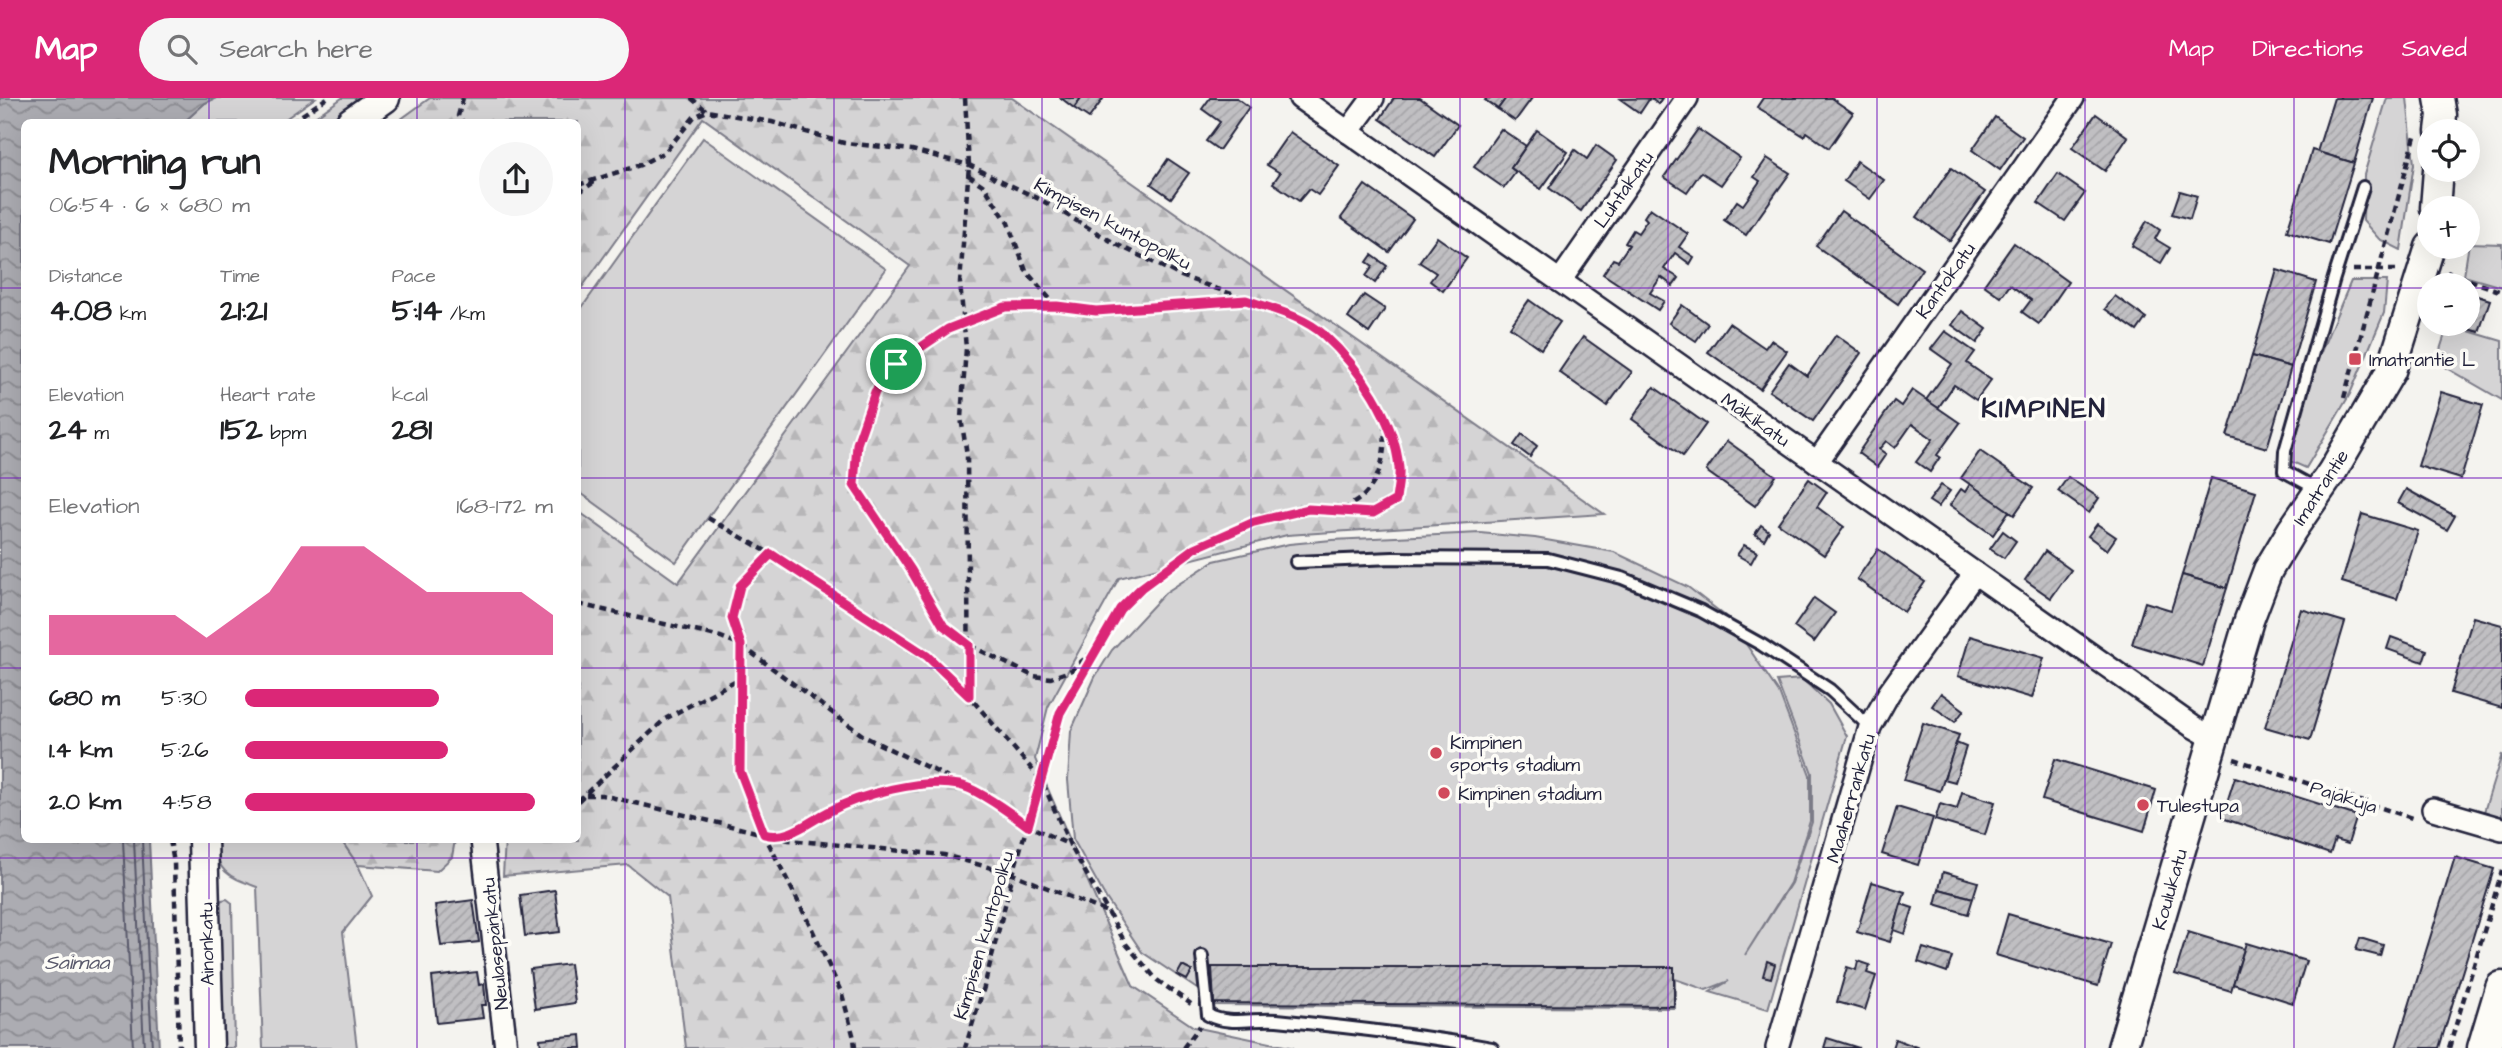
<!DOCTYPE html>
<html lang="en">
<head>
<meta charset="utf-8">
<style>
	:root { --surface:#fff; --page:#f6f6f6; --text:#202124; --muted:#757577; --accent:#db2777 }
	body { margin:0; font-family:"Architects Daughter",sans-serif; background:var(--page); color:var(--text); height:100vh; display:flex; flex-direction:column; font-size:26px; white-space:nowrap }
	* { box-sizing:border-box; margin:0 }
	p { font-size:23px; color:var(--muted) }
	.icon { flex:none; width:38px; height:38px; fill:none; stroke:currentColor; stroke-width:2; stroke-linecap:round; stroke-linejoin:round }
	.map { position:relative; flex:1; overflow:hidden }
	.details { position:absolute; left:21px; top:21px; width:560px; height:724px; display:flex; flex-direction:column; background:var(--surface); border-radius:10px; box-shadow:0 7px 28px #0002 }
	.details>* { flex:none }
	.controls { position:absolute; left:2417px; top:21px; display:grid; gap:14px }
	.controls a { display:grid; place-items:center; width:63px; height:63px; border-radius:50%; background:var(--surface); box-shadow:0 7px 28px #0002; font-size:35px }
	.pin { position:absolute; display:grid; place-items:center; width:60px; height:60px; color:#fff; margin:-30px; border:4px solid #fff; border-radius:50%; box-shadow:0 2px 7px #0007 }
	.round { display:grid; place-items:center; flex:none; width:74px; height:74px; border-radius:37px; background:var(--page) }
	.summary { display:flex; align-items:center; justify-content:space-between; height:119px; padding:0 28px }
	h1 { font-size:38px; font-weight:800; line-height:52px }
	.stats { display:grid; grid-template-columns:repeat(3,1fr); gap:10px; height:119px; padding:7px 28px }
	.stats div { display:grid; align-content:center }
	.stats b { font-size:30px; font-weight:800 }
	.stats small { font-size:19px; font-weight:400 }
	.stats p { font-size:19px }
	.chart { height:196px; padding:14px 28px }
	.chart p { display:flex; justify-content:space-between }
	.chart svg { width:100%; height:126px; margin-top:7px; fill:var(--accent); opacity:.7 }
	ul { padding:0 28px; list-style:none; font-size:23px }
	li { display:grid; grid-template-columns:112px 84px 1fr; align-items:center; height:52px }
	li i { height:18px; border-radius:9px; background:var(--accent) }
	header { display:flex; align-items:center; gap:42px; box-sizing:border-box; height:98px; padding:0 35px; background:var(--accent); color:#fff }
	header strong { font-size:33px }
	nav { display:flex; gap:38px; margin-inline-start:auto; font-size:24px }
	.search { width:490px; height:63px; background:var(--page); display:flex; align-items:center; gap:18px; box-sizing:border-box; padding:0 24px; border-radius:38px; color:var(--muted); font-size:26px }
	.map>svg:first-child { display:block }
	.green { fill:#d5d4d5; stroke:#7c7b88; stroke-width:2 }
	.forest { fill:url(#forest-firs); stroke:#7c7b88; stroke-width:2 }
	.water { fill:url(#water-waves); stroke:#757582; stroke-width:2 }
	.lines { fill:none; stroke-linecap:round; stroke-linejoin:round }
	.shore { stroke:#59596b; stroke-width:2 }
	.building { fill:url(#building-hatch); stroke:#22223b; stroke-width:2 }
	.lane-casing { stroke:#22223b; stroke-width:16 }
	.street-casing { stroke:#22223b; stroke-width:26 }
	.secondary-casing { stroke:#22223b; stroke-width:33 }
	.primary-casing { stroke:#22223b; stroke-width:37 }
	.path { stroke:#22223b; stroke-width:4.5; stroke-dasharray:7 5; stroke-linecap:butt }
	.lane { stroke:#fdfcf7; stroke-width:10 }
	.street { stroke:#fdfcf7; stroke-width:21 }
	.secondary { stroke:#fdfcf7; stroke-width:28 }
	.primary { stroke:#fdfcf7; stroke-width:32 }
	.route-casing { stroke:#fff; stroke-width:14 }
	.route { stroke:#db2777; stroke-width:9 }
	.grid { fill:none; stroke:#7b2cbf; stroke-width:2; stroke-opacity:0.55 }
	.poi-dot { fill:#d1495b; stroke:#fdfcf7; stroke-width:2.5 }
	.labels { text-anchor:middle; stroke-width:7; stroke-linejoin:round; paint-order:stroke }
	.street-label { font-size:19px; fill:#22223b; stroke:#fdfcf7 }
	.poi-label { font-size:19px; fill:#22223b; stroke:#fdfcf7; text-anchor:start }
	.water-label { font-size:21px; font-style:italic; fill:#59596b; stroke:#fdfcf7 }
	.district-label { font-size:26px; font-weight:bold; letter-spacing:2px; fill:#22223b; stroke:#fdfcf7 }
</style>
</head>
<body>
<header>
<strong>Map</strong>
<div class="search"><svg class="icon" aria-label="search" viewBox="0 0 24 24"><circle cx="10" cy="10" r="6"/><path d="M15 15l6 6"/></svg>Search here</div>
<nav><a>Map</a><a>Directions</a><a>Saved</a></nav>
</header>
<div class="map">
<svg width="2502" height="950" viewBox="0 0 2502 950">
	<defs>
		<pattern id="forest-firs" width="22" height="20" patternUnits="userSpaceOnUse" patternTransform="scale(1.75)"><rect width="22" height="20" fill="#d5d4d5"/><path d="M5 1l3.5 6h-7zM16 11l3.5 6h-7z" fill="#b7b6b8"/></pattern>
		<pattern id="water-waves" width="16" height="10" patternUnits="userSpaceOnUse" patternTransform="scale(1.75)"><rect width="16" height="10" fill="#acacb2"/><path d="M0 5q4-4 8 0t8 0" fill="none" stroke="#8c8c92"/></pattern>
		<pattern id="building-hatch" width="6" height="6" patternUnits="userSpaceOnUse" patternTransform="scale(1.75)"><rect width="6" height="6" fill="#c0bfc2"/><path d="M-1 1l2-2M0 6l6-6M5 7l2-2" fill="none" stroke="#a5a4a8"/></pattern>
	</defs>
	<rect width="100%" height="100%" fill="#f4f3ef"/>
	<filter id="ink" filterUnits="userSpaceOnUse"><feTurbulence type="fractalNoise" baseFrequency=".0143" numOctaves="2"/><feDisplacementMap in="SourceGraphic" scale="14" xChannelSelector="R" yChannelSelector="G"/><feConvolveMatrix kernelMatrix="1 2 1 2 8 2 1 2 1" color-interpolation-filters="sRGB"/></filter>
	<g filter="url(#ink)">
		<g class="green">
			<path d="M216,0H315L281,24H184L205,5Z"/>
			<path d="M342,0H361L328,24H308Z"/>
			<path d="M2387,0H2407L2414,66L2401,152L2379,141L2363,123L2364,77Z"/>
			<path d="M703,40L886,171L676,464L578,393V215Z"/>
			<path d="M2469,145L2502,146V189L2464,178Z"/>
			<path d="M2351,183H2387L2384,215L2350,296L2306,370L2290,363C2297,302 2327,240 2351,183Z"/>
			<path d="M2448,227L2502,243V302L2436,264Z"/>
			<path d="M1480,435L1535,440L1614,454L1688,489L1729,521L1779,595L1810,677V723L1790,785L1745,857L1791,785L1812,724V675L1777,583L1802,581L1829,606L1847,638L1768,911L1710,894L1729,883L1706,892L1675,881V910L1212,907L1197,891L1142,854L1106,800L1073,741L1068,682L1071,633L1095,579L1112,552L1165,495L1214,463L1289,446L1332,442Z"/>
			<path d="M2502,656V723L2483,717Z"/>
			<path d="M216,742H341L358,767L372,798L343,834L357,950H263L257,789C230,779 215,775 216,742Z"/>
			<path d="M227,801L232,805L235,950H223L219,806L222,802Z"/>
		</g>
		<g class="forest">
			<path d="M430,0H1012L1604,416L1287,437L1119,480L1048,609L1035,661L1133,888L1194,929L1294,950H686L668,799L628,767L503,778L505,742H578V413L678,485L910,168L703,20L578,195V24H397Z"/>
			<path d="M341,742H455L452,759L437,773L358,767Z"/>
		</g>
		<path class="water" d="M0,0H216L205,5L184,24H24V742H149L159,950H0Z"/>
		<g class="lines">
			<g class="shore">
				<path d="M123,742L133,950"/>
				<path d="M134,742L144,950"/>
				<path d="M142,742L152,950"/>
			</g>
		</g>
		<g class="building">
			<path d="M1061,0H1081L1074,10Z"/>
			<path d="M1081,0H1102L1103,1L1089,20L1074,10Z"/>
			<path d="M1210,0H1237L1249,9L1219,52L1206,43L1220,24L1202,11Z"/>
			<path d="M1394,0H1420L1458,27L1435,59L1380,21Z"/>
			<path d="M1487,0H1506L1498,11L1485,2Z"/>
			<path d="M1506,0H1532L1515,23L1498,11Z"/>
			<path d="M1650,0L1640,15L1620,1L1662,0L1658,6Z"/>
			<path d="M1763,0H1831L1853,15L1829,50L1806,34L1804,38L1757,9Z"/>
			<path d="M2334,0H2373L2354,65L2317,54Z"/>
			<path d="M2096,16L2128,39L2105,73L2072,50Z"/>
			<path d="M1995,19L2023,39L2000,72L1972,52Z"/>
			<path d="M1501,31L1526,48L1511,70L1516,74L1504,90L1474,69Z"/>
			<path d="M1698,31L1740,60L1721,87L1701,74L1687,94L1664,79Z"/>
			<path d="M1537,32L1568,54L1541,91L1511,70Z"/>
			<path d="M1290,34L1339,68L1318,97L1309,91L1299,103L1273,85L1280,75L1267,67Z"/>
			<path d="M1596,47L1617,62L1581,113L1549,90L1575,52L1587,61Z"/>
			<path d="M2312,52L2354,65L2329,146L2287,133Z"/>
			<path d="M1767,60L1790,75L1746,137L1724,122L1737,103L1743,107L1760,83L1754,79Z"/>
			<path d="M1168,61L1189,75L1171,100L1151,86Z"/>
			<path d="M1857,63L1884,82L1870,101L1844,83Z"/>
			<path d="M1951,70L1985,94L1950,143L1917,119Z"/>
			<path d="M2058,76L2085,95L2065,123L2038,105Z"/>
			<path d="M1365,87L1413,121L1389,154L1341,120Z"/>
			<path d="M2180,93L2197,98L2190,121L2172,116Z"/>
			<path d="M1650,110L1688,136L1679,149L1694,159L1690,166L1675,155L1664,171L1679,180L1673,188L1661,179L1650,195L1664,203L1658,212L1603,176L1613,161L1618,163L1629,147L1625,145L1633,132L1638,135L1647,122L1644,119Z"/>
			<path d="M1841,113L1922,171L1898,206L1816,148Z"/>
			<path d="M2147,123L2160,132L2155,141L2170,150L2161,165L2132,148Z"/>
			<path d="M1437,139L1467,160L1443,193L1430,183L1436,175L1419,164Z"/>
			<path d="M2014,145L2068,184L2039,226L2022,214L2031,202L2010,187L2001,199L1984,187Z"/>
			<path d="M1372,157L1387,168L1375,185L1366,178L1373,168L1367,164Z"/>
			<path d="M2277,172L2316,184L2291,269L2252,258Z"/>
			<path d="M2468,195L2490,202L2479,234L2451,226H2468Z"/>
			<path d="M1364,197L1385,211L1369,235L1348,220Z"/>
			<path d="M2115,198L2146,220L2137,233L2105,211Z"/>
			<path d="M1529,202L1560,224L1541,251L1510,229Z"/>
			<path d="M1682,207L1708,226L1696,243L1669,225Z"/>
			<path d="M1962,213L1987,231L1977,245L1952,227Z"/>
			<path d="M1729,225L1765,250L1771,242L1787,253L1760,291L1708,254Z"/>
			<path d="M1945,233L1975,254L1967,265L1991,282L1976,302L1954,287L1938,310L1926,302L1952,266L1931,251Z"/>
			<path d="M1836,237L1861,255L1813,323L1769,293L1789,265L1807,278Z"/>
			<path d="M1583,239L1632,274L1607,308L1559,274Z"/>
			<path d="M2252,258L2291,269L2267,350L2227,338Z"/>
			<path d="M1654,289L1706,326L1683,358L1632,321Z"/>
			<path d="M1912,292L1960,325L1937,357L1940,359L1930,374L1916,364L1933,341L1912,326L1895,350L1886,343L1879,351L1886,356L1877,369L1858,355L1894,303L1901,308Z"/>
			<path d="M2441,294L2483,307L2461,381L2418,368Z"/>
			<path d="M1522,336L1537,348L1530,359L1514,347Z"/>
			<path d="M1727,343L1776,378L1755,408L1706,373Z"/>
			<path d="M1980,353L2033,390L2014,417L1961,380Z"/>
			<path d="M2068,379L2099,400L2089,415L2058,393Z"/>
			<path d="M2211,380L2256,393L2227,490L2182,477Z"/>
			<path d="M1809,381L1827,394L1817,409L1844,429L1824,457L1778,425Z"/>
			<path d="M1970,386L2009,413L1993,437L1950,407L1961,391L1965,394Z"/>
			<path d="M1941,387L1950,393L1938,409L1929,403Z"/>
			<path d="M2406,391L2455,418L2447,432L2398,405Z"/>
			<path d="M2362,416L2418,433L2397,501L2342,484Z"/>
			<path d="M2097,426L2116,439L2107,452L2088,438Z"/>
			<path d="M1761,427L1769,433L1764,442L1755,436Z"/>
			<path d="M2003,433L2016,443L2004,460L1990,451Z"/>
			<path d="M1744,447L1757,454L1751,465L1737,457Z"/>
			<path d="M1878,451L1925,484L1904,514L1857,481Z"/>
			<path d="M2045,453L2071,472L2051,500L2025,482Z"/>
			<path d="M2182,477L2227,490L2203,568L2132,546L2145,504L2171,512Z"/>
			<path d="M1814,500L1835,515L1814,544L1794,529Z"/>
			<path d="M2301,511L2345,524L2310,642L2265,629Z"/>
			<path d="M2473,519L2502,527V610L2451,595Z"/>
			<path d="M1970,538L2044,560L2032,600L1958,578Z"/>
			<path d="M2391,539L2427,552L2423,564L2387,551Z"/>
			<path d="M1941,595L1964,612L1955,624L1932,608Z"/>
			<path d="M1923,625L1959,637L1940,693L1904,682Z"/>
			<path d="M1956,645L1966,649L1955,684L1944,681Z"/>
			<path d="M2055,661L2156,692L2144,733L2042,702Z"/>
			<path d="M2235,679L2357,718L2348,746L2335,742L2330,756L2222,720Z"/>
			<path d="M1962,694L1995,704L1985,737L1935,722L1940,706L1957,711Z"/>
			<path d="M1897,709L1933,720L1918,767L1882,756Z"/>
			<path d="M2455,759L2494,771L2460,881L2439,950H2396Z"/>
			<path d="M1943,774L1978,784L1973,800L1939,791Z"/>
			<path d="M1872,784L1905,794L1890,844L1857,834Z"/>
			<path d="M1939,791L1973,800L1968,816L1935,806Z"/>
			<path d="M555,792L560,834L525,838L520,797Z"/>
			<path d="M473,802L479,844L441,848L435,807Z"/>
			<path d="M1901,806L1913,810L1905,836L1894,832Z"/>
			<path d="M2008,816L2111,846L2098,888L1996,857Z"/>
			<path d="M2188,834L2244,851L2231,893L2175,876Z"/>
			<path d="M2360,840L2383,847L2380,858L2356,852Z"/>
			<path d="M2246,845L2306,863L2293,905L2233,886Z"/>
			<path d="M1923,850L1952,859L1947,874L1918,864Z"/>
			<path d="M1767,863L1775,866L1771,880L1763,878Z"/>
			<path d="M1858,863L1870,867L1867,875L1876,878L1865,912L1837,904L1847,869L1856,872Z"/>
			<path d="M570,866L575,905L535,911L530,871Z"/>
			<path d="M1182,868L1192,873L1187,882L1177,877Z"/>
			<path d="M1212,869H1674V908L1214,905Z"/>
			<path d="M477,874L479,887L484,886L486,907H481L483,920L437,925L432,879Z"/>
			<path d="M581,937L582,950H541L540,941Z"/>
			<path d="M1827,940L1859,950H1824Z"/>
			<path d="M1895,941L1919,950H1892Z"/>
		</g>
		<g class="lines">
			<g class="lane-casing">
				<g id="lane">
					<path d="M2317,391L2284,373L2285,353L2334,180L2363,89"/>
					<path d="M1296,464L1393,460L1548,461L1622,480L1701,513L1762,547L1830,592L1870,629"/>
					<path d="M1202,858L1208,917C1229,928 1254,920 1277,922C1348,929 1421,937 1492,950"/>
				</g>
			</g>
			<g class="street-casing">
				<g id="street">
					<path d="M1300,0L2192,628L2213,640"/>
					<path d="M1348,34L1373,0"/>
					<path d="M1560,183L1687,0"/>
					<path d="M1817,364L2073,0"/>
					<path d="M2433,711L2502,731"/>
					<path d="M482,742L506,950"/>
					<path d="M1777,950L1870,629L1889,595L1975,475"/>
				</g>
			</g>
			<g class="secondary-casing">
				<g id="secondary">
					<path d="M2439,0L2442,17L2440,33"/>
					<path d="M351,24L385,0"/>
					<path d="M2435,110L2438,72"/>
					<path d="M203,742L209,950"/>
					<path d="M2122,950L2249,522L2268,472L2292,432L2332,374L2391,273L2430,149"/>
				</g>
			</g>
			<g class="primary-casing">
				<path id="primary" d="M2484,950L2502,890"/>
			</g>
			<g class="path">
				<path d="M463,0L458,18L463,24"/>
				<path d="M691,0L707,13"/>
				<path d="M965,0L969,67L960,185L966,250L961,320L967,357L969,598"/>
				<path d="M292,24L327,0"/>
				<path d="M968,77L984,88L1008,125L1026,173L1056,208"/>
				<path d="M578,87L640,67L665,54L694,19L707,13L772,24L844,45L912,52L969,67L1043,103L1116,146L1181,178L1293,218L1323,236L1366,284L1389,328L1397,351L1400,373L1396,402L1373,415L1308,411L1254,424L1195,450L1141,490L1120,511L1060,615L1013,776L984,889L965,950"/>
				<path d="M578,95L596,83"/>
				<path d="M2353,172H2397"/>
				<path d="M2447,174L2502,194"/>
				<path d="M2344,300L2415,38"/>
				<path d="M1343,412C1350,407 1360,402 1366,395C1384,375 1386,347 1384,321"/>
				<path d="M708,420L771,456L927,558L969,598L1042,683L1070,747L1126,846L1157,882L1191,906"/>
				<path d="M771,456L739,488L731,520L741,547L865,639L937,674L1006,712L1029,728L1070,747"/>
				<path d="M578,506L721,539L741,547L740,673L764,736L812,831L842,896L854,940L855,950"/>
				<path d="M1093,553L1072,572L1051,580L1033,578L969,547L943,527L911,472L854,387L857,346L875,294L896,266L949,231L1005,209L1057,208L1096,213L1242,203"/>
				<path d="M2234,661L2415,721"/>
				<path d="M586,697H602L789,742L944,757L1013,776L1107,814"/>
				<path d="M578,703L665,621L742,579"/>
				<path d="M777,740L803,729L830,713L881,694L927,686L960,687"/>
				<path d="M170,742L174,765L179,950"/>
				<path d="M1183,950L1200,928"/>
				<path d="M2449,950L2502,773"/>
			</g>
			<use href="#lane" class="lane"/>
			<use href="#street" class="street"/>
			<use href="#secondary" class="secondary"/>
			<use href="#primary" class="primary"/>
		</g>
	</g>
	<g class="lines" filter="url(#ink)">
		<g class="route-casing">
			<path id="route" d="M1246,202C1272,211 1303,218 1324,237C1359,269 1395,322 1399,370C1400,380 1397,392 1396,402L1373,415L1308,411L1254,424L1195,450L1141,490L1120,511L1060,615L1028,728C1013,717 977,690 959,687C922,680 861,696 828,714C807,725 788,743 764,736L740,673L741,547L732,520L740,488L771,456L927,558L969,598V547L943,527L911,472L854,387L857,346L875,294L896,266L948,231L1005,209L1057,208L1096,213Z"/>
		</g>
		<use href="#route" class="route"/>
	</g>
	<path class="grid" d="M209,0V24M417,0V24M625,0V950M834,0V950M1042,0V950M1251,0V950M1460,0V950M1668,0V950M1877,0V950M2085,0V950M2294,0V950M0,190H24M578,190H2429M2468,190H2502M0,380H24M578,380H2502M0,570H24M578,570H2502M209,742V950M417,742V950M0,760H2502"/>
	<g class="poi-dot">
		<rect x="2348" y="254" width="14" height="14" rx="3.5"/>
		<circle cx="1436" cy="655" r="7"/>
		<circle cx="1444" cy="695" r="7"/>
		<circle cx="2143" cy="707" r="7"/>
	</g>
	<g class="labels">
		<g class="street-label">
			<text transform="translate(1623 91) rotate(-55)" y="7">Luhtakatu</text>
			<text transform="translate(1113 125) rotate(28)" y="7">Kimpisen kuntopolku</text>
			<text transform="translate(1945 182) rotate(-55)" y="7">Kantokatu</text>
			<text transform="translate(1756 321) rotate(35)" y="7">Mäkikatu</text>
			<text transform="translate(2320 389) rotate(-57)" y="7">Imatrantie</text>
			<text transform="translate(2344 698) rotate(18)" y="7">Pajakuja</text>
			<text transform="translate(1850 700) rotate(-74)" y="7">Maaherrankatu</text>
			<text transform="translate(2169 791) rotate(-74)" y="7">Koulukatu</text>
			<text transform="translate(983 837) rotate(-74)" y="7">Kimpisen kuntopolku</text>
			<text transform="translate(206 846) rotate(-91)" y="7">Ainonkatu</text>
			<text transform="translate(494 846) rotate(-96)" y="7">Neulasepänkatu</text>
		</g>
		<g class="poi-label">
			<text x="2369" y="268">Imatrantie L</text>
			<text x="1450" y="651">Kimpinen<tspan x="1450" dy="22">sports stadium</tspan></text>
			<text x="1458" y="702">Kimpinen stadium</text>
			<text x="2157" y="714">Tulestupa</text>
		</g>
		<g class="water-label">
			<text x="77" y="871">Saimaa</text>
		</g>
		<g class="district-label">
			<text x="2044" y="319">KIMPINEN</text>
		</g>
	</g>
</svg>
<div class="controls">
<a><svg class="icon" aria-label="locate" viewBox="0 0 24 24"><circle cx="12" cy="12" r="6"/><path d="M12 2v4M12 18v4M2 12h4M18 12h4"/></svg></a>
<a>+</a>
<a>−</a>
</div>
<div class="pin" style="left:896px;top:266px;background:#1e9e55"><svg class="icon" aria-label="arrive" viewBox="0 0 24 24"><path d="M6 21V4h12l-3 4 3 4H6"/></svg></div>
<section class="details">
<div class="summary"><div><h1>Morning run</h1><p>06:54 · 6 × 680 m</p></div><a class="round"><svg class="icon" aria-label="share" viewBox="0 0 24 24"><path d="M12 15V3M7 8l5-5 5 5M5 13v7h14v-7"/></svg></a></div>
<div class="stats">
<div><p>Distance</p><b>4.08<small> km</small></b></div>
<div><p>Time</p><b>21:21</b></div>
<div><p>Pace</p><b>5:14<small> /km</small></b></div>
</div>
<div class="stats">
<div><p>Elevation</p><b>24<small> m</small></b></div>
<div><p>Heart rate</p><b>152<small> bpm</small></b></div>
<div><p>kcal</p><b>281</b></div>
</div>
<div class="chart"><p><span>Elevation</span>168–172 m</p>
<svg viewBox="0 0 160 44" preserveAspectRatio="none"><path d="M0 44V30L10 30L20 30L30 30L40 30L50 38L60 30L70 22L80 6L90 6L100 6L110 14L120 22L130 22L140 22L150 22L160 30V44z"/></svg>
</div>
<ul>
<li><b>680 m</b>5:30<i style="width:63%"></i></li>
<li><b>1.4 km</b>5:26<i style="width:66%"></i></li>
<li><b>2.0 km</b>4:58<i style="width:94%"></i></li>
</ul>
</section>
</div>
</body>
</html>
